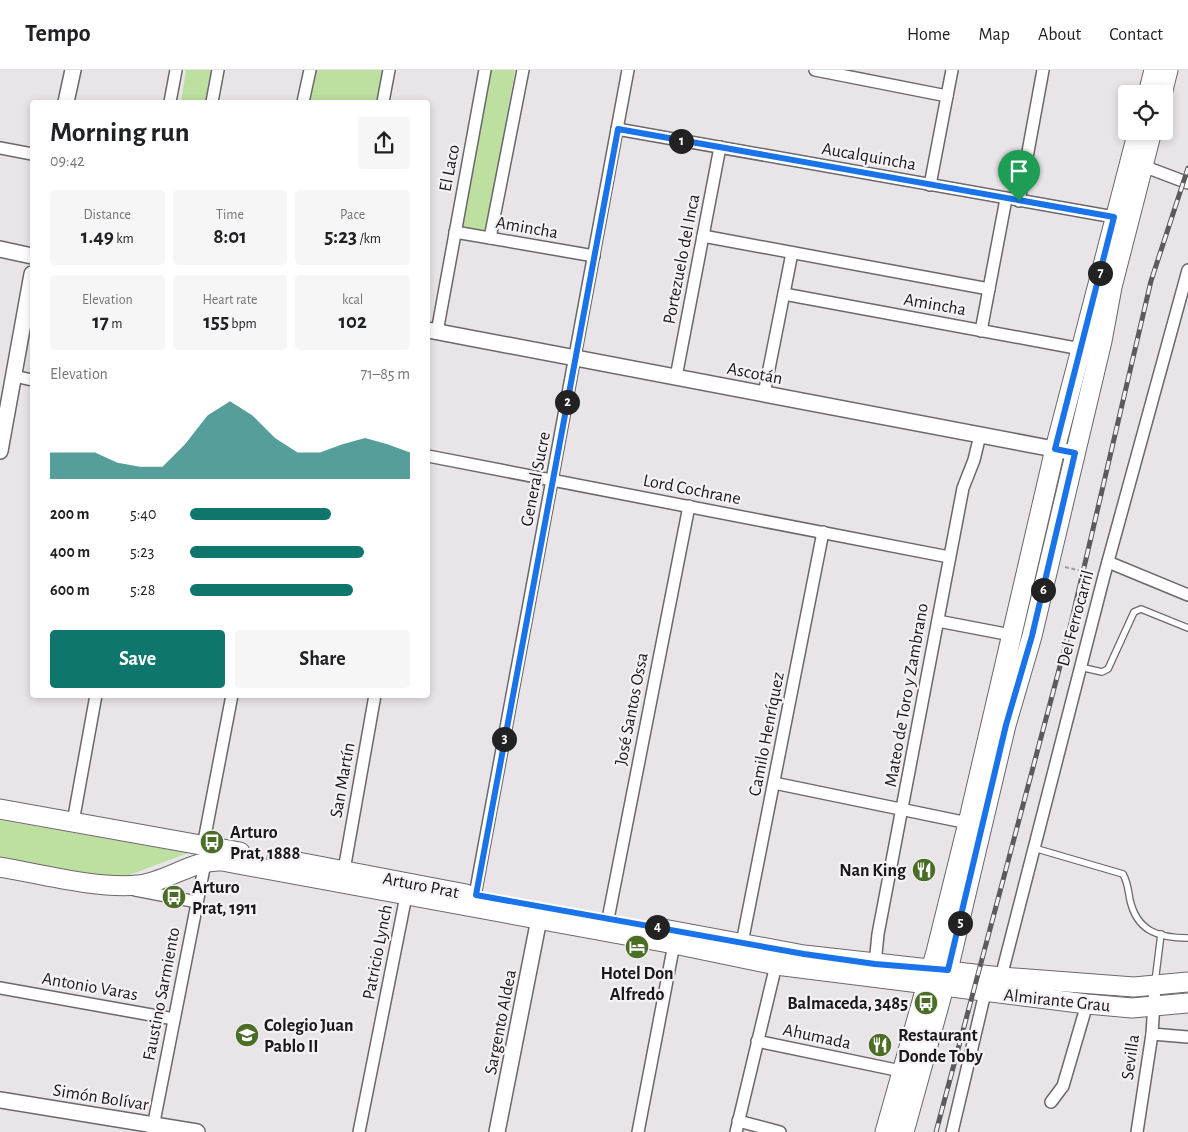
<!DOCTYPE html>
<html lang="en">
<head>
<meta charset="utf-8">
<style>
	:root { --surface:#fff; --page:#f6f6f6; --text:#202124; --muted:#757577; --line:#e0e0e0; --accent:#0f766e }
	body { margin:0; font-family:"Alegreya Sans",sans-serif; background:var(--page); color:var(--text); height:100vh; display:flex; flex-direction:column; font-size:19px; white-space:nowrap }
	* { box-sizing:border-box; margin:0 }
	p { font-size:16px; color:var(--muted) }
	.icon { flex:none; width:28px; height:28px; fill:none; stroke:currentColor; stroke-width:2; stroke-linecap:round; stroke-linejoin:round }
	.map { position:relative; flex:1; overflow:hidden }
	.panel { position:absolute; left:30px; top:30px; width:400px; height:598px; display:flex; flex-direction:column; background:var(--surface); border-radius:5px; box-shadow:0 2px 8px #0003 }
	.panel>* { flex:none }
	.tools { position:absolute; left:1118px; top:15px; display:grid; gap:10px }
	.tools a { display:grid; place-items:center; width:55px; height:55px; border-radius:5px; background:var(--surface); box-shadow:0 2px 8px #0003; font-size:25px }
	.pin { position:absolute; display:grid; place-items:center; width:42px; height:42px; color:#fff; margin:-51px -21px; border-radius:50% 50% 50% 0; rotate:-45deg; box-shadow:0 0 5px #0007 }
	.pin .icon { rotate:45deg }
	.km { position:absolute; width:25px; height:25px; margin:-12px; border-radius:50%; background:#222; color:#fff; font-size:14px; line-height:25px; text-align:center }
	.round { display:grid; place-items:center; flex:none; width:52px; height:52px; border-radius:5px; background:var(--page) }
	.summary { display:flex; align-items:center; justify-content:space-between; height:85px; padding:0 20px }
	h1 { font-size:28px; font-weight:700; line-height:38px }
	.figures { display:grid; grid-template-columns:repeat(3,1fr); gap:8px; height:85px; padding:5px 20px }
	.figures div { display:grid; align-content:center; border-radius:5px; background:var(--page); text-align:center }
	.figures b { font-size:21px; font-weight:700 }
	.figures small { font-size:14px; font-weight:400 }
	.figures p { font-size:14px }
	.chart { height:140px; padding:10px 20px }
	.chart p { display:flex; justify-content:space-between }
	.chart svg { width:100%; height:90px; margin-top:5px; fill:var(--accent); opacity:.7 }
	.action { display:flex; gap:10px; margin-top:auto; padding:10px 20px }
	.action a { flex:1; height:58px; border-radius:5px; background:var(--accent); color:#fff; font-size:20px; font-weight:700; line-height:58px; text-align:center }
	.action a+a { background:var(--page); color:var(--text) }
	ul { padding:0 20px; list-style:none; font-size:16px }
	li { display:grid; grid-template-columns:80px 60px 1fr; align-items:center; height:38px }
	li i { height:12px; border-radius:6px; background:var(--accent) }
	header { display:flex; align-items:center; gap:30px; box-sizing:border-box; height:70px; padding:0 25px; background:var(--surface); border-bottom:1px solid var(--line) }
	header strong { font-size:24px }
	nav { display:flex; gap:28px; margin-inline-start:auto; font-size:18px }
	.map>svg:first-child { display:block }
	.green { fill:#bddf9f }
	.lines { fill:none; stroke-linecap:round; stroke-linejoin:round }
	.service-casing { stroke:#6b676a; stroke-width:8 }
	.minor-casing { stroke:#6b676a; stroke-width:14 }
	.tertiary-casing { stroke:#6b676a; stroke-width:18 }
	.primary-casing { stroke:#6b676a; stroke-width:21 }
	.path { stroke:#9f9b9e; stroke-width:2; stroke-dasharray:4 2.5; stroke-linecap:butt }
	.service { stroke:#fff; stroke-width:5.5 }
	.minor { stroke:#fff; stroke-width:11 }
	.tertiary { stroke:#fff; stroke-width:15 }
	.primary { stroke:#fff; stroke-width:19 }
	.rail-casing { stroke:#5c5a5c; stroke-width:5 }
	.rail { stroke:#f6f1f5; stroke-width:3; stroke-dasharray:9; stroke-linecap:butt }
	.route-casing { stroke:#fff; stroke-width:10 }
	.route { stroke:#1a73e8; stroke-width:6 }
	.labels { text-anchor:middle; stroke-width:4.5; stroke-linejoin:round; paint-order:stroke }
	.street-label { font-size:18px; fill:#1a191a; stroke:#f6f1f5 }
	.poi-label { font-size:18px; font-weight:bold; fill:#1a191a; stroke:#f6f1f5; text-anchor:start }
</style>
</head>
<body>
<header>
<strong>Tempo</strong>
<nav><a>Home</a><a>Map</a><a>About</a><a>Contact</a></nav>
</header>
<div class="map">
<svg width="1188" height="1062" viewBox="0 0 1188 1062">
	<rect width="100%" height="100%" fill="#e9e4e8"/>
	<g class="green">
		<path d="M186,0H212L206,32H181Z"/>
		<path d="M315,0H386L379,32H308Z"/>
		<path d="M490,0H515L486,162L460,158Z"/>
		<path d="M0,750L188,783L121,808L0,789Z"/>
	</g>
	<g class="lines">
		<g class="service-casing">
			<g id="service">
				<path d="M1080,597L1102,602L1108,599L1134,542L1141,539L1188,558"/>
				<path d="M1034,778L1123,804C1128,813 1128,820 1130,830C1137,861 1158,868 1188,868"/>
				<path d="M1155,912L1161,864"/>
			</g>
		</g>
		<g class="minor-casing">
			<g id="minor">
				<path d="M815,0L947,26"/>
				<path d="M170,32L176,0"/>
				<path d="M212,32L218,0"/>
				<path d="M303,32L310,0"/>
				<path d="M383,32L389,0"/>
				<path d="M617,59L1114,147"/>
				<path d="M0,78L32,84"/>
				<path d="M1143,96L1188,113"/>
				<path d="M930,115L952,0"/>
				<path d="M1019,131L1043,0"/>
				<path d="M455,162L594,186"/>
				<path d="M703,166L989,219"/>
				<path d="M490,168L523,0"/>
				<path d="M784,224L1081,279"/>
				<path d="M981,261L1006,129"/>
				<path d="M437,262L485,0"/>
				<path d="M14,306L32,310"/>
				<path d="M676,307L720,77"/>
				<path d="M764,324L792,183"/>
				<path d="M428,386L949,487"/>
				<path d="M1108,492L1188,525"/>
				<path d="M938,551L1011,565"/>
				<path d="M774,713L968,753"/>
				<path d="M73,752L96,625"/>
				<path d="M203,776L232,625"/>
				<path d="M344,800L375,625"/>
				<path d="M135,820L197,832"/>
				<path d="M475,825L628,0"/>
				<path d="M608,849L689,436"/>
				<path d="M742,873L823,462"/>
				<path d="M875,894L878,864L963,418L974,390L980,365"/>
				<path d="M1001,907L1104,506L1188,200"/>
				<path d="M0,918L174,949"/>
				<path d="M1152,964L1188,967"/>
				<path d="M757,971L901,1001"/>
				<path d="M1051,1032L1063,1016L1087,934"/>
				<path d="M738,1051L780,1062"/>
				<path d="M152,1062L205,793"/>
				<path d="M359,1062L406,826"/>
				<path d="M638,1062L674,874"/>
				<path d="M736,1062L776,895"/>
				<path d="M952,1062L985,923"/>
				<path d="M1137,1062L1152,964L1155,916"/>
			</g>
		</g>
		<g class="tertiary-casing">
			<g id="tertiary">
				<path d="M66,32L73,0"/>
				<path d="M0,179L32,186"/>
				<path d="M428,260L1075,383"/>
				<path d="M0,381L32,204"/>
				<path d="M0,1030L197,1062"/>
				<path d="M497,1062L539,849"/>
			</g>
		</g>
		<g class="primary-casing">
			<g id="primary">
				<path d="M1148,24L1154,0"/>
				<path d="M1162,24L1168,0"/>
				<path d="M0,739L240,782"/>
				<path d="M277,788L466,824"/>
				<path d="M0,797C41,804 97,819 138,815C167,812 194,789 222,791L674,874L776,895L1087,934L1132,938L1188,933"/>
				<path d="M658,858L804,885L1001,907L1134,917L1188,912"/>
				<path d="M885,1062L936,882L968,753L1055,379L1138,61"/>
				<path d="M904,1062L944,917L1006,655L1032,566L1102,271L1112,217L1152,61"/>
			</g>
		</g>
		<path class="path" d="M1065,497L1094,504"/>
		<use href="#service" class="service"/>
		<use href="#minor" class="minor"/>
		<use href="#tertiary" class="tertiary"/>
		<use href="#primary" class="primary"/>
		<g class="rail-casing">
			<path id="rail" d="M936,1062L1068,566L1151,211L1188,98"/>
		</g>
		<use href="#rail" class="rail"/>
	</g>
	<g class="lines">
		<g class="route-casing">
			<path id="route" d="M618,59L1114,147L1055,379L1075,383L1032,566L1006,655L948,900L875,894L804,884L476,825Z"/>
		</g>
		<use href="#route" class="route"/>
	</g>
	<defs>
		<g id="bus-disc" transform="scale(1.25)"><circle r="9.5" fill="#4b6e26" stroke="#f6f1f5"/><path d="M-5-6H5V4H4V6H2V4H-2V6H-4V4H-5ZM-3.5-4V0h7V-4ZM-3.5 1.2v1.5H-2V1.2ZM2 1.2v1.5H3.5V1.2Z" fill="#fff"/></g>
		<g id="restaurant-disc" transform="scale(1.25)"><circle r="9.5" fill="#4b6e26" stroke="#f6f1f5"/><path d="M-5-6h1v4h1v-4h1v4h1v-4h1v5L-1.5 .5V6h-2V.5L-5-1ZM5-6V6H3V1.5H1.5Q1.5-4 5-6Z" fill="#fff"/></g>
		<g id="hotel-disc" transform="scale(1.25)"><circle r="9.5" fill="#4b6e26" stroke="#f6f1f5"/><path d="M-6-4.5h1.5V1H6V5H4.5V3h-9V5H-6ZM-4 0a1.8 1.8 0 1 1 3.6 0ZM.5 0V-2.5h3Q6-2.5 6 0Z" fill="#fff"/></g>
		<g id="school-disc" transform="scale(1.25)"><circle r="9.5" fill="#4b6e26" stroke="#f6f1f5"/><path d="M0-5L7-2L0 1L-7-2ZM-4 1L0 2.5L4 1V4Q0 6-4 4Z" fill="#fff"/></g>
	</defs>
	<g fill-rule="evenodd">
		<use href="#bus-disc" x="212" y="772"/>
		<use href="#restaurant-disc" x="924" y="800"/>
		<use href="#bus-disc" x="174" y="827"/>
		<use href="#hotel-disc" x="637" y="877"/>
		<use href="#bus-disc" x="926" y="933"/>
		<use href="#school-disc" x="247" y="965"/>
		<use href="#restaurant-disc" x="880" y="975"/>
	</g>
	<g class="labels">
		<g class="street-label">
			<text transform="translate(869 86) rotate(10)" y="6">Aucalquincha</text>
			<text transform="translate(449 98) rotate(-79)" y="6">El Laco</text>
			<text transform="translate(527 157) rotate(10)" y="6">Amincha</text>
			<text transform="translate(681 189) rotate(-79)" y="6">Portezuelo del Inca</text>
			<text transform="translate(935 234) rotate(10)" y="6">Amincha</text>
			<text transform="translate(755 303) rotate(11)" y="6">Ascotán</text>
			<text transform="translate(535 409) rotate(-79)" y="6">General Sucre</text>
			<text transform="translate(692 419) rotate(11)" y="6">Lord Cochrane</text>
			<text transform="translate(1075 548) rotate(-75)" y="6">Del Ferrocarril</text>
			<text transform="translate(906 625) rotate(-80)" y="6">Mateo de Toro y Zambrano</text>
			<text transform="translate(631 639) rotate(-79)" y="6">José Santos Ossa</text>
			<text transform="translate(766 664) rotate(-79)" y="6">Camilo Henríquez</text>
			<text transform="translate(342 710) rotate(-80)" y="6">San Martín</text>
			<text transform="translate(421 815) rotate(11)" y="6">Arturo Prat</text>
			<text transform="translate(377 882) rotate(-79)" y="6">Patricio Lynch</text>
			<text transform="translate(90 916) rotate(10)" y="6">Antonio Varas</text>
			<text transform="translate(161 924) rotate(-79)" y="6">Faustino Sarmiento</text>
			<text transform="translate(1057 930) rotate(6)" y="6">Almirante Grau</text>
			<text transform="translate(500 952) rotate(-79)" y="6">Sargento Aldea</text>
			<text transform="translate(817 966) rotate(12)" y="6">Ahumada</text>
			<text transform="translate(1130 987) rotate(-82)" y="6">Sevilla</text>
			<text transform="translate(101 1027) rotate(9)" y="6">Simón Bolívar</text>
		</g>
		<g class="poi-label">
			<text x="230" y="768">Arturo<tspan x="230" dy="21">Prat, 1888</tspan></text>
			<text x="906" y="806" text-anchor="end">Nan King</text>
			<text x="192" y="823">Arturo<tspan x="192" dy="21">Prat, 1911</tspan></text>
			<text x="637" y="909" text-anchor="middle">Hotel Don<tspan x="637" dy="21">Alfredo</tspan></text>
			<text x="908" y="939" text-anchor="end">Balmaceda, 3485</text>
			<text x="264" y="961">Colegio Juan<tspan x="264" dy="21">Pablo II</tspan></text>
			<text x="898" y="971">Restaurant<tspan x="898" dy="21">Donde Toby</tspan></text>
		</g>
	</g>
</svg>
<div class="tools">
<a><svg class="icon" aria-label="locate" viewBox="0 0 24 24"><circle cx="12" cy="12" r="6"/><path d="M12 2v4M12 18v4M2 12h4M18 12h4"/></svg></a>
</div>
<div class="pin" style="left:1019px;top:131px;background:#1e9e55"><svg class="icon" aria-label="arrive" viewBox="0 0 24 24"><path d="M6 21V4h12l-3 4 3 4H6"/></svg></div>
<b class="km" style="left:681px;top:71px">1</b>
<b class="km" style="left:567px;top:332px">2</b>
<b class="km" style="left:504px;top:669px">3</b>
<b class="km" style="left:657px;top:857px">4</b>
<b class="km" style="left:960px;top:853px">5</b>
<b class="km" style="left:1043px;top:520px">6</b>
<b class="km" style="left:1100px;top:203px">7</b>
<section class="panel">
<div class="summary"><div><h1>Morning run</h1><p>09:42</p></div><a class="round"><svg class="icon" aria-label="share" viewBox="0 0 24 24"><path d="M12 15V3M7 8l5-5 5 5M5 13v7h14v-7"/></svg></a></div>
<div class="figures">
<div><p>Distance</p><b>1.49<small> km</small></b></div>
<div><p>Time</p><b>8:01</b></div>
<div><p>Pace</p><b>5:23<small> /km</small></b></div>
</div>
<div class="figures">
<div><p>Elevation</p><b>17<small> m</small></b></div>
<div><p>Heart rate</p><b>155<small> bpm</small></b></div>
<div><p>kcal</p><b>102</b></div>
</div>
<div class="chart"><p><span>Elevation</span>71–85 m</p>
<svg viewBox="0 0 160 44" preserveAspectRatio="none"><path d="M0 44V31L10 31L20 31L30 36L40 38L50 38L60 27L70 13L80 6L90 13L100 24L110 31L120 31L130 27L140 24L150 27L160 31V44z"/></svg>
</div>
<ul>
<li><b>200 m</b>5:40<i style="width:64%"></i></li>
<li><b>400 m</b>5:23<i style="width:79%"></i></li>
<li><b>600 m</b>5:28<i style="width:74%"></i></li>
</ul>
<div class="action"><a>Save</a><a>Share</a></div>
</section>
</div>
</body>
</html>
